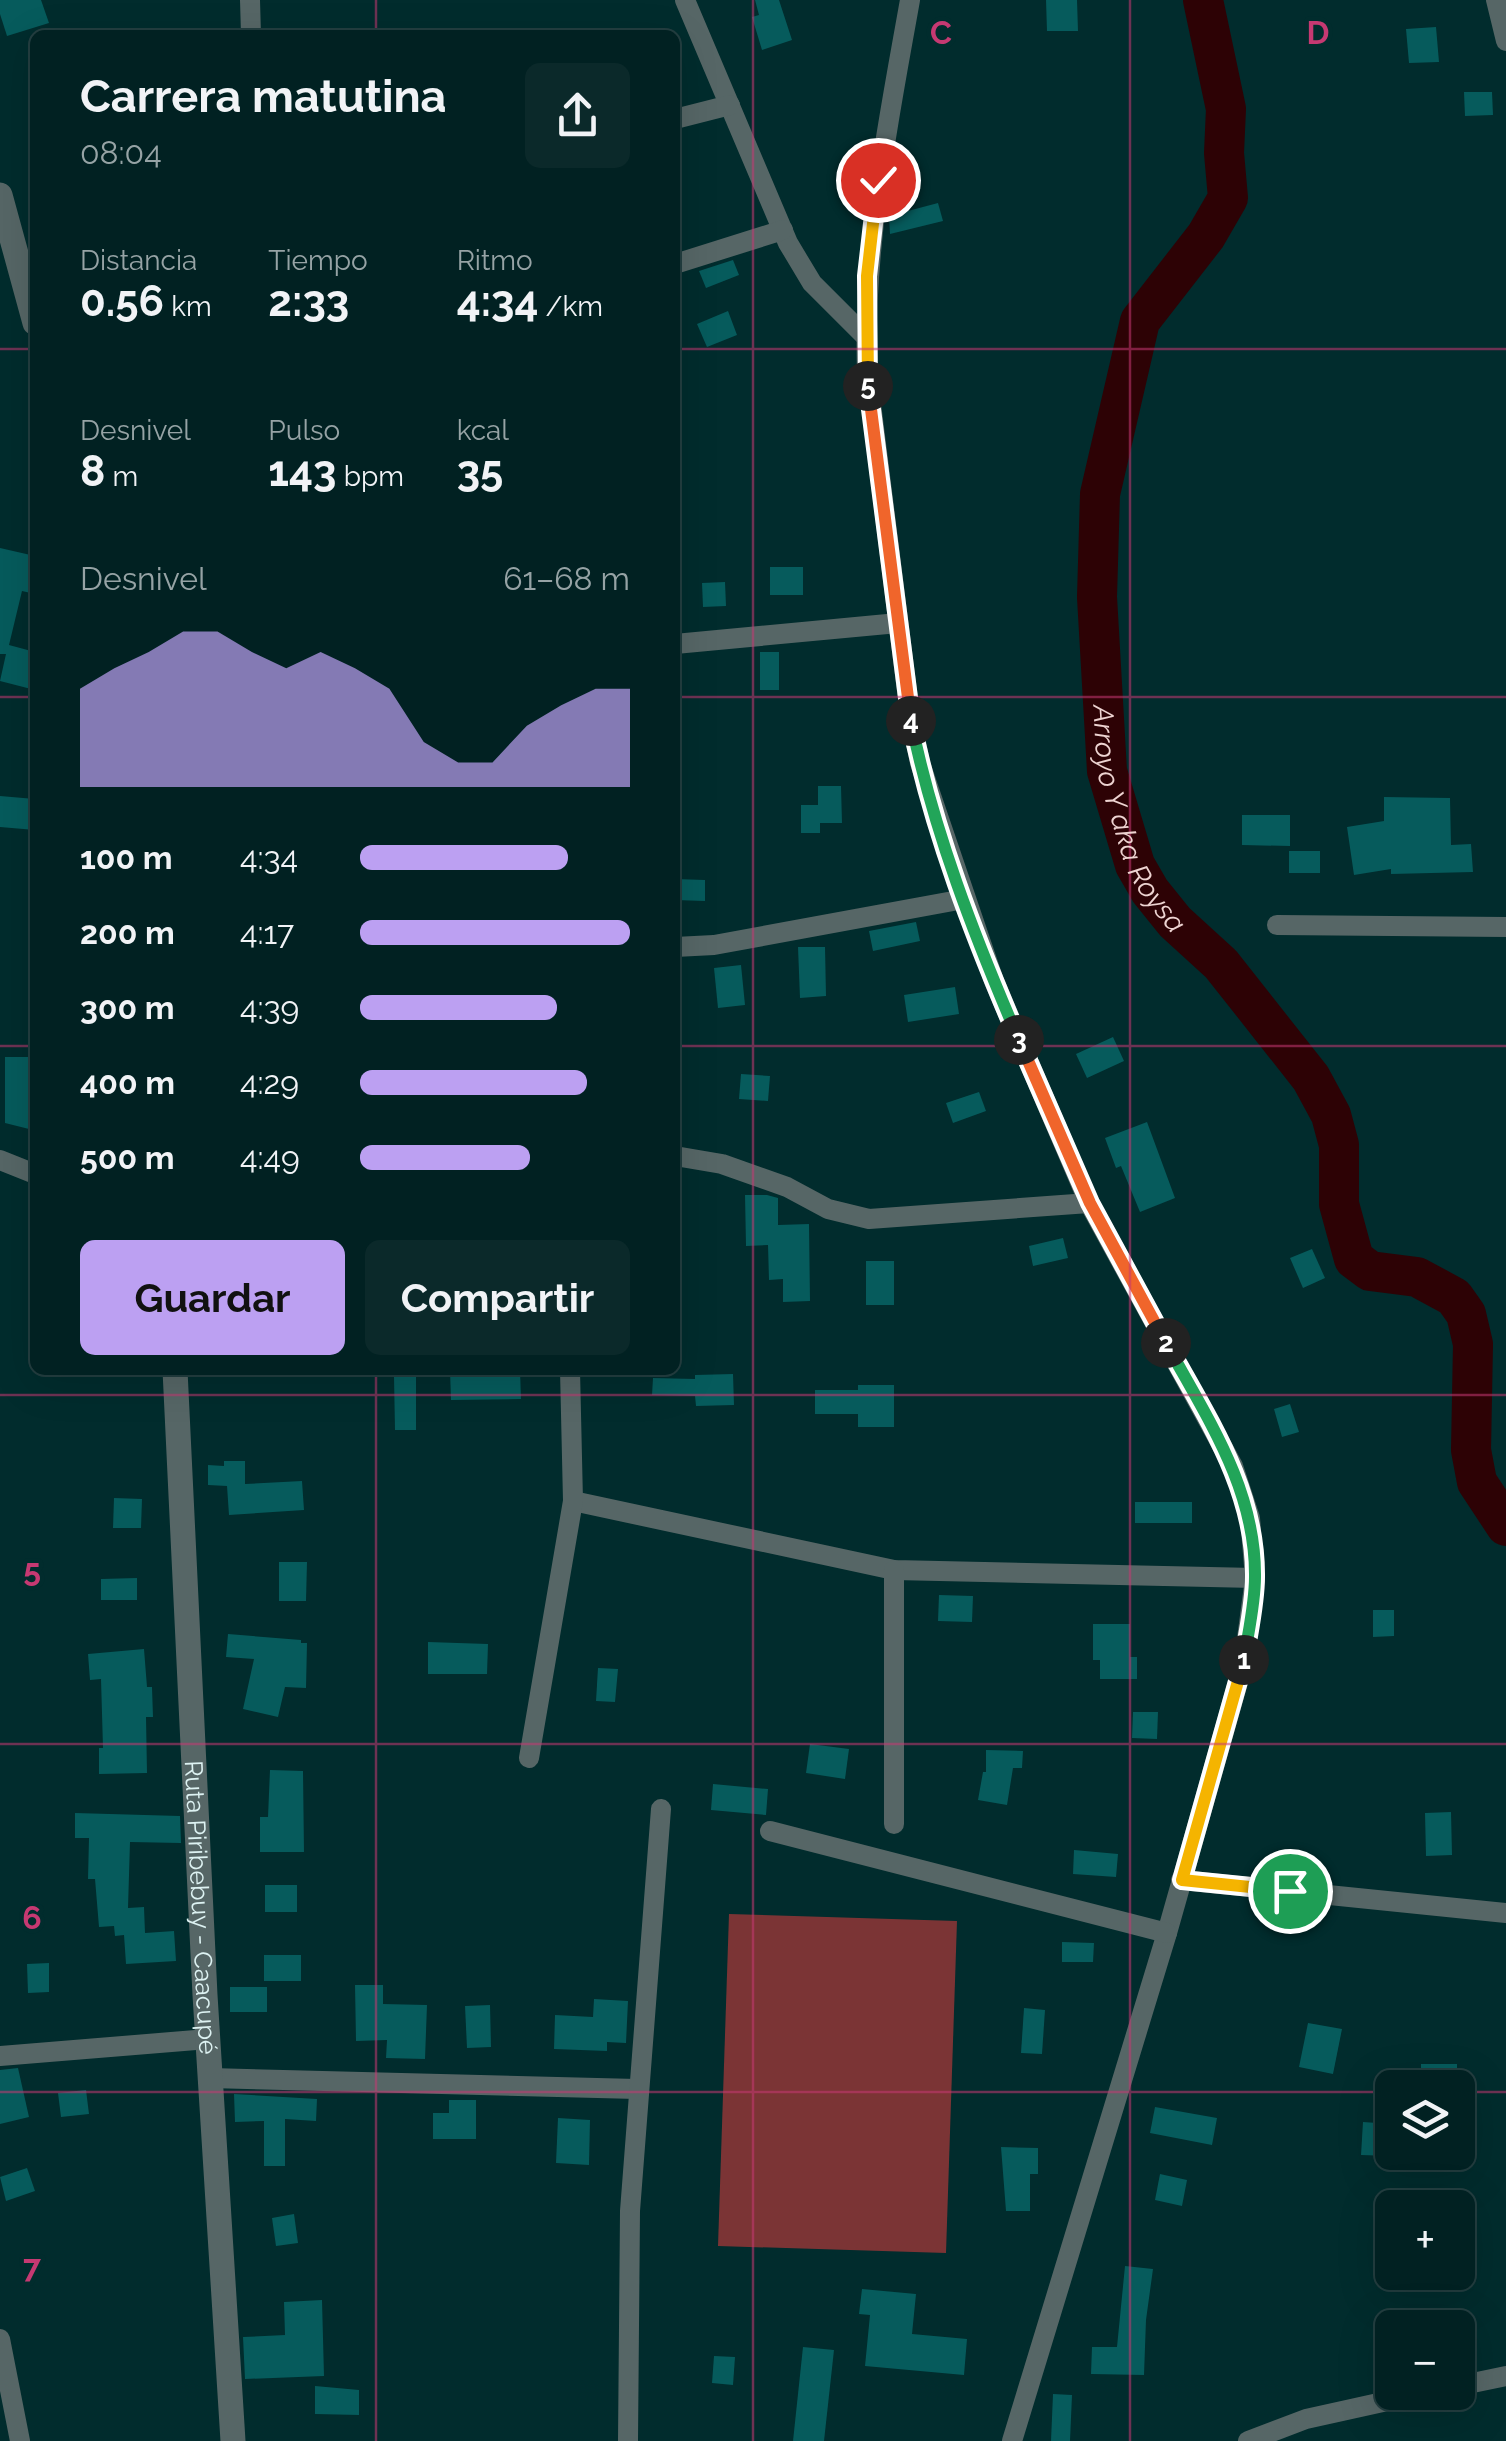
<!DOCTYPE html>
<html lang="es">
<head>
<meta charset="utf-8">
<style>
	:root { --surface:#012122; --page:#0b292a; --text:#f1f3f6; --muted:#96a3a5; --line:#233e40; --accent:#bca0f2 }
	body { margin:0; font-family:Raleway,sans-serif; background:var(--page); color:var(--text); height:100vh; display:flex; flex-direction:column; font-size:38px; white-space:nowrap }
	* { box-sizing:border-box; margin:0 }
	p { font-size:32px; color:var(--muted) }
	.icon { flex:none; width:55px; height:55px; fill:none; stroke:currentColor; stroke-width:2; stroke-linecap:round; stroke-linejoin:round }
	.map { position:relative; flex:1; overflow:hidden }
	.panel { position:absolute; left:30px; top:30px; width:650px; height:1345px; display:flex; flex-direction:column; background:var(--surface); border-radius:15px; box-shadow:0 10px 40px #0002,0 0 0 2px var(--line) }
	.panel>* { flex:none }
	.tools { position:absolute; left:1375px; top:2070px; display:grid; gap:20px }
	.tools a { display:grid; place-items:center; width:100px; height:100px; border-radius:15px; background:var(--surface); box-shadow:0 10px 40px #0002,0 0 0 2px var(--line); font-size:50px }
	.pin { position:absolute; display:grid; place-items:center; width:85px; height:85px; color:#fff; margin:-42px; border:5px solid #fff; border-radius:50%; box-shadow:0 2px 10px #0007 }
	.km { position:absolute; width:50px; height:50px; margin:-25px; border-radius:50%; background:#222; color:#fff; font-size:28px; line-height:50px; text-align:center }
	.round { display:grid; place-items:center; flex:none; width:105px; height:105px; border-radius:15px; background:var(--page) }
	.overview { display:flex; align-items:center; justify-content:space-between; height:170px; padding:0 50px }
	h1 { font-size:45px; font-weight:700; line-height:75px }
	.figures { display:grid; grid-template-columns:repeat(3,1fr); gap:15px; height:170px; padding:10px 50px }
	.figures div { display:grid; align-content:center }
	.figures b { font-size:42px; font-weight:700 }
	.figures small { font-size:28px; font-weight:400 }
	.figures p { font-size:28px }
	.chart { height:280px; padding:20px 50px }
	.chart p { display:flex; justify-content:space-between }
	.chart svg { width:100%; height:180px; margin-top:10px; fill:var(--accent); opacity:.7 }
	.cta { display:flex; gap:20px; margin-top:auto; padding:20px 50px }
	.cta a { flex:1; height:115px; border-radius:15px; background:var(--accent); color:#111; font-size:40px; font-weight:700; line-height:115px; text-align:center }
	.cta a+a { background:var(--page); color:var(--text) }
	ul { padding:0 50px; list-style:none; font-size:32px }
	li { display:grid; grid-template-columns:160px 120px 1fr; align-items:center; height:75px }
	li i { height:25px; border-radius:12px; background:var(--accent) }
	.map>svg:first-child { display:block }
	.green { fill:#7b3435 }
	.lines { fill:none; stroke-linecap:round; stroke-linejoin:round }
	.river { stroke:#2d0205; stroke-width:40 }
	.building { fill:#065b5c }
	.minor { stroke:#566666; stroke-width:20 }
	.tertiary { stroke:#566666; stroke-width:25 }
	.split-1-casing { stroke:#fff; stroke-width:20 }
	.split-2-casing { stroke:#fff; stroke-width:20 }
	.split-3-casing { stroke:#fff; stroke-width:20 }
	.split-4-casing { stroke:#fff; stroke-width:20 }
	.split-5-casing { stroke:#fff; stroke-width:20 }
	.split-6-casing { stroke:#fff; stroke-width:20 }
	.split-1 { stroke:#f5b400; stroke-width:12 }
	.split-2 { stroke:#22a559; stroke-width:12 }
	.split-3 { stroke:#f0652b; stroke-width:12 }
	.split-4 { stroke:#22a559; stroke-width:12 }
	.split-5 { stroke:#f0652b; stroke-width:12 }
	.split-6 { stroke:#f5b400; stroke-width:12 }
	.grid { fill:none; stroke:#c63972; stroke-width:2.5; stroke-opacity:0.55 }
	.labels { text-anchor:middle; stroke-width:9; stroke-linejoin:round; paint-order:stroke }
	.street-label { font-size:25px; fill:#ddf2f2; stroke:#012c2d }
	.water-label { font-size:28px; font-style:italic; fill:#eed4d2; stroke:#012c2d }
	.grid-label { font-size:32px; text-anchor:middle; font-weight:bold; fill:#c63972; stroke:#012c2d; stroke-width:9; stroke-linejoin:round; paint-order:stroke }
</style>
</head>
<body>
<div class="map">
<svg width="1506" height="2441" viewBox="0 0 1506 2441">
	<rect width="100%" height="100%" fill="#012c2d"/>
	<path class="green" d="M729,1914L957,1921L946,2253L718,2246Z"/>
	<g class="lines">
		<path class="river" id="s1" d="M1203,0L1226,109L1224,153L1228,198L1206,236L1140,321L1100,494L1097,597L1107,771L1135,865L1150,891L1175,922L1221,964L1311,1078L1331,1115L1339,1145V1204L1354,1259L1370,1271L1417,1277L1454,1297L1466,1314L1473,1344L1471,1450L1477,1482L1506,1526"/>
	</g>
	<g class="building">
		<path d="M0,0H41L49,23L7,36L0,14Z"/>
		<path d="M755,0H779L792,40L762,50L752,17L759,15Z"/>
		<path d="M1046,0H1077L1078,31H1047Z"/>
		<path d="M1436,27L1439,62L1409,63L1406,29Z"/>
		<path d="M1464,92H1492L1493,115L1465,116Z"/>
		<path d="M938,203L943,221L890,234L889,216Z"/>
		<path d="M733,260L739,275L706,288L699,271Z"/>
		<path d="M728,311L737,335L707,347L697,324Z"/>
		<path d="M0,548L35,556V594L22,591L9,645L35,652V690L0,681L6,654H0Z"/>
		<rect x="770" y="567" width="33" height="28"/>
		<path d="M725,582L726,606L703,607L702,583Z"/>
		<rect x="760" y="652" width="19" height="38"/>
		<path d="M818,786H841L842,823H820V833H801V805H818Z"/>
		<path d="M0,796L35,799V830L0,827Z"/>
		<path d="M1384,797L1450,798L1451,845L1471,844L1473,872L1391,874V869L1354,875L1347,827L1384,821Z"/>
		<path d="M1242,815H1290V846L1242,845Z"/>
		<rect x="1289" y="851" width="31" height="22"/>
		<path d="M675,879L705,880V901L675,900Z"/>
		<path d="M916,922L920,941L873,951L869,931Z"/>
		<path d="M798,947H825L826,996L800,998Z"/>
		<path d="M741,965L745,1005L718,1008L714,968Z"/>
		<path d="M955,987L959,1014L908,1022L904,995Z"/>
		<path d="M1113,1037L1124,1061L1087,1078L1076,1054Z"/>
		<path d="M5,1057H35L33,1130L5,1123Z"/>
		<path d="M741,1074L770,1076L768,1101L739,1099Z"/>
		<path d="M979,1092L986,1111L953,1123L946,1103Z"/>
		<path d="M1147,1122L1175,1198L1140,1212L1121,1166L1116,1168L1105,1138Z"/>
		<path d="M745,1195H767L778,1198V1225L809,1224L810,1301L783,1302V1279L769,1280L768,1245L746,1246Z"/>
		<path d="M1063,1238L1068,1258L1033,1266L1029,1246Z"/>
		<path d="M1312,1249L1325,1278L1303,1288L1290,1258Z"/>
		<rect x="866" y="1261" width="28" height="44"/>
		<path d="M450,1370H520L521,1399L451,1400Z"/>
		<path d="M733,1374L734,1405L696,1406L695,1396L652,1395L653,1378L695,1379V1375Z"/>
		<path d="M394,1377H416V1430H395Z"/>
		<path d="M858,1385H894V1427H858V1414H815V1390H858Z"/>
		<path d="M1290,1404L1299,1432L1282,1437L1274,1409Z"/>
		<path d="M224,1461H245V1484L302,1481L304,1510L229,1515L227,1486L208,1485V1465L224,1466Z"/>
		<path d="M114,1498L142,1499L141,1528H113Z"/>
		<rect x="1135" y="1502" width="57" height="21"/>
		<path d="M279,1562H307L306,1601H279Z"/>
		<path d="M137,1578V1600H101V1579Z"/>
		<path d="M939,1595L973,1596L972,1622L938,1621Z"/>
		<path d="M1373,1610H1394V1636L1373,1637Z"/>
		<path d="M1093,1624H1130V1657H1137V1679H1100V1660H1093Z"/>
		<path d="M228,1634L301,1640V1643H307L306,1688L285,1687L278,1717L243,1709L254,1659L226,1657Z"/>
		<path d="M428,1642L488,1644L487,1674H428Z"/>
		<path d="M144,1649L147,1687H152L153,1717H146L147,1773L99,1774V1748H103L101,1679L90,1680L88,1654Z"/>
		<path d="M598,1668L618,1669L615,1702L596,1701Z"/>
		<path d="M1133,1712H1158L1157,1739L1132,1738Z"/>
		<path d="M810,1744L849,1749L845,1779L806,1773Z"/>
		<path d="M986,1750L1023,1751L1022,1768H1013L1007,1805L978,1800L983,1772H986Z"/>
		<path d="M270,1770L303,1771L304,1852H260V1817H268Z"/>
		<path d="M713,1784L768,1789L766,1815L711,1810Z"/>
		<path d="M1451,1812L1452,1855L1426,1856L1425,1813Z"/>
		<path d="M75,1813L180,1816L181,1843L130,1842L128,1908L144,1907L145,1933L174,1931L176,1961L126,1964L124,1935L115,1936L114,1926L99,1927L95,1879H88L89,1838H75Z"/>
		<path d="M1074,1850L1118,1854L1116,1877L1073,1874Z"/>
		<rect x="265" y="1885" width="32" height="27"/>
		<path d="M1062,1942L1094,1943L1093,1962H1062Z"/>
		<rect x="264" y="1955" width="37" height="26"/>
		<path d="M49,1963V1992L28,1993L27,1964Z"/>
		<path d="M355,1985H383V2004L427,2005L425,2059L386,2058L387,2040L356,2041Z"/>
		<rect x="230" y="1987" width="37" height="25"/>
		<path d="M594,1999L628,2001L626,2043L607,2042V2051L554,2049L555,2015L593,2017Z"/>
		<path d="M490,2005L491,2047L467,2048L465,2006Z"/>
		<path d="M1024,2008L1045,2010L1042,2054L1021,2053Z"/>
		<path d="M1308,2023L1342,2029L1333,2074L1299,2067Z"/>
		<rect x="1421" y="2064" width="36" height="24"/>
		<path d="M18,2068L29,2117L0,2124V2070Z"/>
		<path d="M86,2090L89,2114L61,2117L58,2093Z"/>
		<path d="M234,2094L317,2099L316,2121L285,2119V2166H264V2121L235,2122Z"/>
		<path d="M449,2100H476V2139H433V2113H449Z"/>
		<path d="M1155,2107L1217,2118L1212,2145L1150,2133Z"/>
		<path d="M558,2118L590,2120L589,2165L556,2163Z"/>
		<path d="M1363,2122L1392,2124L1391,2156L1361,2155Z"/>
		<path d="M1001,2147L1038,2148V2174H1030V2211H1006Z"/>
		<path d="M27,2168L35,2191L6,2201L0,2177Z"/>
		<path d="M1160,2174L1187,2180L1182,2206L1155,2200Z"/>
		<path d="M294,2214L298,2243L276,2246L272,2218Z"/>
		<path d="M1125,2266L1153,2269L1146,2320L1144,2375L1091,2374L1092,2347H1117Z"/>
		<path d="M862,2289L916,2294L912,2334L967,2339L964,2375L865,2366L870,2315L859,2314Z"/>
		<path d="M322,2300L324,2376L245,2379L243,2337L285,2335L284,2302Z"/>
		<path d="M803,2347L834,2350L824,2441H793Z"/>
		<path d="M714,2356L735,2357L733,2385L712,2383Z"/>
		<path d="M315,2386L359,2390V2415L315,2414Z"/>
		<path d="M1053,2394L1072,2395L1070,2441H1051Z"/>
	</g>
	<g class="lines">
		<g class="minor">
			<path d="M250,0L251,35"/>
			<path d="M685,0L788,243L812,283L866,337"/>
			<path d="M910,0C888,124 863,245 867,372L909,707L920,763L994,981L1089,1203L1233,1466L1250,1518L1255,1578L1244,1661L1167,1933L1012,2441"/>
			<path d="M1496,0L1506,41"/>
			<path d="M675,119L730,105"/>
			<path d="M675,264L783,230"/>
			<path d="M675,644L898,623"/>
			<path d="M1277,925L1506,927"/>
			<path d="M675,947L714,945L964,899"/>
			<path d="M675,1156L722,1164L787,1187L828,1209L869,1219L1089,1203"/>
			<path d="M0,1160L35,1174"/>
			<path d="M573,1501L894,1570L1255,1578"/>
			<path d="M894,1570V1824"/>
			<path d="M529,1758L573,1501L570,1370"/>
			<path d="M770,1831L1167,1933"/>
			<path d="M1181,1880L1506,1913"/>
			<path d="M0,2056L208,2039"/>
			<path d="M210,2078L637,2089"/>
			<path d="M0,2339L20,2441"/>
			<path d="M1458,2386L1506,2376"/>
			<path d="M628,2441L630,2211L661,1809"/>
			<path d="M1248,2441L1306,2419L1428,2392"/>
		</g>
		<g class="tertiary">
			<path d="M0,195L35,323"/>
			<path id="s2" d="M175,1370L205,1995L233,2441"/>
		</g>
	</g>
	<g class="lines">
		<g class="split-1-casing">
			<path id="split-1" d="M1244,1660L1182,1880L1290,1891"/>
		</g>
		<g class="split-2-casing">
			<path id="split-2" d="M1166,1343C1207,1418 1256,1489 1255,1577C1255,1604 1248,1633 1244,1660"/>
		</g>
		<g class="split-3-casing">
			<path id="split-3" d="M1019,1040L1090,1203L1166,1343"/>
		</g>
		<g class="split-4-casing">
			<path id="split-4" d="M911,721C933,830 975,938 1019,1040"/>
		</g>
		<g class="split-5-casing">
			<path id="split-5" d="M868,386L911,721"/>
		</g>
		<g class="split-6-casing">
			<path id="split-6" d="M868,386L867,276L878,180"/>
		</g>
		<use href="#split-1" class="split-1"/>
		<use href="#split-2" class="split-2"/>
		<use href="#split-3" class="split-3"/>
		<use href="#split-4" class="split-4"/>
		<use href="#split-5" class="split-5"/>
		<use href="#split-6" class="split-6"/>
	</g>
	<path class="grid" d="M376,0V35M753,0V2441M1130,0V2441M0,349H35M675,349H1506M0,697H35M675,697H1506M0,1046H35M675,1046H1506M376,1370V2441M0,1395H1506M0,1744H1506M0,2092H1392M1458,2092H1506"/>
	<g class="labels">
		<g class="street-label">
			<text dy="9" stroke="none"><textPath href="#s2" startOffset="538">Ruta Piribebuy - Caacupé</textPath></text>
		</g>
		<g class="water-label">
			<text dy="10" stroke="none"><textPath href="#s1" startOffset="862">Arroyo Y aka Roysa</textPath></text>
		</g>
	</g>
	<g class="grid-label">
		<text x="941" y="44">C</text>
		<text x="1318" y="44">D</text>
		<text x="32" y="1581">5</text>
		<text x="32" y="1929">6</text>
		<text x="32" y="2278">7</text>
	</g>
</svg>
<div class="tools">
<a><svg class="icon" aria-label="layers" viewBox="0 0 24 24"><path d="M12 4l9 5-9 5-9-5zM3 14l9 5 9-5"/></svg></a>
<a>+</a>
<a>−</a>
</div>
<div class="pin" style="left:1290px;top:1891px;background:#1e9e55"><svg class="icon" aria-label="arrive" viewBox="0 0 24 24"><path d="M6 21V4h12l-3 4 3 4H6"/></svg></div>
<div class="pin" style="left:878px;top:180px;background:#d93025"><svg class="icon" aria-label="check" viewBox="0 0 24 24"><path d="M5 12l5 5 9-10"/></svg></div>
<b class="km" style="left:1244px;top:1660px">1</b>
<b class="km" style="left:1166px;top:1343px">2</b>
<b class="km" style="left:1019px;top:1040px">3</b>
<b class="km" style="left:911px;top:721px">4</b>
<b class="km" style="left:868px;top:386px">5</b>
<section class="panel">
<div class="overview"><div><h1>Carrera matutina</h1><p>08:04</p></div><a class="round"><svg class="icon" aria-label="share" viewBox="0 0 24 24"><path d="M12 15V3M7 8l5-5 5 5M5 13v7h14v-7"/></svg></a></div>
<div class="figures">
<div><p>Distancia</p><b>0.56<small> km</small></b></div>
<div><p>Tiempo</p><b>2:33</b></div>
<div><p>Ritmo</p><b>4:34<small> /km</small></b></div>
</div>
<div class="figures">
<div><p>Desnivel</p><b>8<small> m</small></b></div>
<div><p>Pulso</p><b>143<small> bpm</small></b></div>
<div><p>kcal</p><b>35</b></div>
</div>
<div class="chart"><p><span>Desnivel</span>61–68 m</p>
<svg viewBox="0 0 160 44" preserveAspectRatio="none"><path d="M0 44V20L10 15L20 11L30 6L40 6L50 11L60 15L70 11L80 15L90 20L100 33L110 38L120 38L130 29L140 24L150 20L160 20V44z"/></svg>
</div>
<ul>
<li><b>100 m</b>4:34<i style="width:77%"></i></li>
<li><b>200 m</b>4:17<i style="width:100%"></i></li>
<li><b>300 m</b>4:39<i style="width:73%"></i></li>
<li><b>400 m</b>4:29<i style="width:84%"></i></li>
<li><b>500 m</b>4:49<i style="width:63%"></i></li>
</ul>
<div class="cta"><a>Guardar</a><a>Compartir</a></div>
</section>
</div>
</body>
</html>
